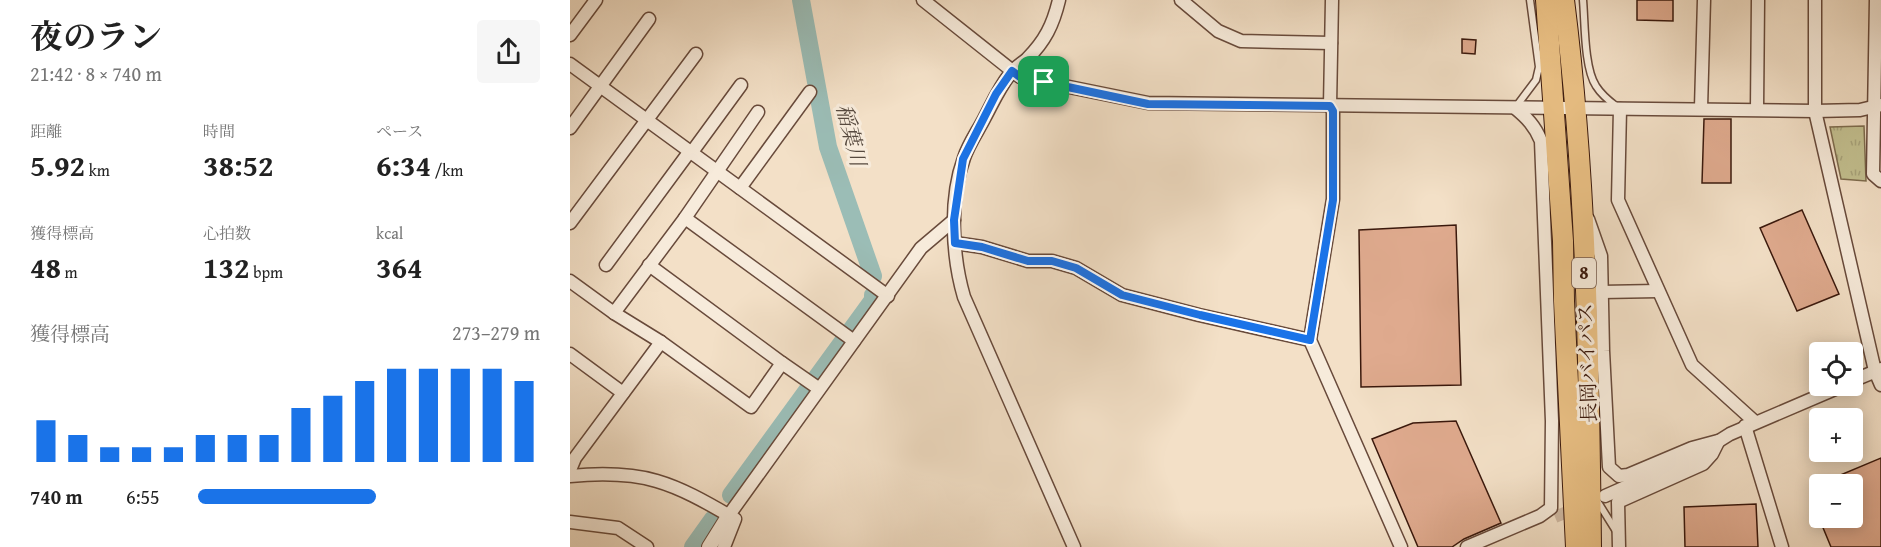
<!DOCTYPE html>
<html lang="ja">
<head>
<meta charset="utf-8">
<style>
	:root { --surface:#fff; --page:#f6f6f6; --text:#222; --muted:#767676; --accent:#1a73e8 }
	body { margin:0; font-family:"Gentium Book Plus","Noto Serif JP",serif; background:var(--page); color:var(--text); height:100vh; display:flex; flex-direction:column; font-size:22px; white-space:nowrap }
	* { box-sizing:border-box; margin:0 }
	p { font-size:20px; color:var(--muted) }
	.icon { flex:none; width:33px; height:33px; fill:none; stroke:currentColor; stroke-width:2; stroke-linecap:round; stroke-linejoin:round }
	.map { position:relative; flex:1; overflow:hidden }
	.panel { display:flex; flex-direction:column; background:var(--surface); width:570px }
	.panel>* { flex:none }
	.buttons { position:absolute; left:1239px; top:342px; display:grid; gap:12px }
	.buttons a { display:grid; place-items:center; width:54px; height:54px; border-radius:6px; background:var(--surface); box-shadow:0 3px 15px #0003; font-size:30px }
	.pin { position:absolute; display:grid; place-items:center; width:51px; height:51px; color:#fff; margin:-26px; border-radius:12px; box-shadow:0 3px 9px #0006 }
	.round { display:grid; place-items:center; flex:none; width:63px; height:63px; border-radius:6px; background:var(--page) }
	.head { display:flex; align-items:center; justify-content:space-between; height:102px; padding:0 30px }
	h1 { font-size:33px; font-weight:700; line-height:45px }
	.figures { display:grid; grid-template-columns:repeat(3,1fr); gap:9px; height:102px; padding:6px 30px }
	.figures div { display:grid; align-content:center }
	.figures b { font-size:30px; font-weight:700 }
	.figures small { font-size:16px; font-weight:400 }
	.figures p { font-size:16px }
	.chart { height:168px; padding:12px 30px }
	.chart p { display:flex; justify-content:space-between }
	.chart svg { width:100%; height:108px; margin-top:6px; stroke:var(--accent); stroke-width:6 }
	ul { padding:0 30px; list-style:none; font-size:20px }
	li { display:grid; grid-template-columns:96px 72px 1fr; align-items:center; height:45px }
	li i { height:15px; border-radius:8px; background:var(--accent) }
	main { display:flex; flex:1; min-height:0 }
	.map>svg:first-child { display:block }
	.park { fill:url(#park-tufts); stroke:#7e6c4e; stroke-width:1.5 }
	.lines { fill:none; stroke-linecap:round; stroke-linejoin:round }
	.river { stroke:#9bbdb6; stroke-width:18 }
	.building { fill:#dfaa8e; stroke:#3a180c; stroke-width:1.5 }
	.minor-tunnel { stroke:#ceb8a2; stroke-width:12; stroke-dasharray:12 6; stroke-linecap:butt }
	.service-casing { stroke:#684a3b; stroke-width:9 }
	.minor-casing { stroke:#684a3b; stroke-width:15 }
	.tertiary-casing { stroke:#684a3b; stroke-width:16 }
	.trunk-casing { stroke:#3a180c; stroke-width:22 }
	.service { stroke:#f7ebdb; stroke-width:6 }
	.minor { stroke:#f7ebdb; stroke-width:12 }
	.tertiary { stroke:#f7ebdb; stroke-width:14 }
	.trunk { stroke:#eac084; stroke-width:20 }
	.route-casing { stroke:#fff; stroke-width:12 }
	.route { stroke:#1a73e8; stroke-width:8 }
	.labels { text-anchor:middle; stroke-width:6; stroke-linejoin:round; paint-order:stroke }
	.shield { fill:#f7ebdb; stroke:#73574a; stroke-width:1.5 }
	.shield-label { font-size:18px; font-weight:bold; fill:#3a180c }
	.street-label { font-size:20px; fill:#3a180c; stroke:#f7ebdb }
	.water-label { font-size:21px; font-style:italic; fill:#574a3f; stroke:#f7ebdb }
</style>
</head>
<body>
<main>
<section class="panel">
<div class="head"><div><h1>夜のラン</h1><p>21:42 · 8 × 740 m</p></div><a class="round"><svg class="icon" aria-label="share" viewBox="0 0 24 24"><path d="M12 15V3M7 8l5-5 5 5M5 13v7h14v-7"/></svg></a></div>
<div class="figures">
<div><p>距離</p><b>5.92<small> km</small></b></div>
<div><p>時間</p><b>38:52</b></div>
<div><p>ペース</p><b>6:34<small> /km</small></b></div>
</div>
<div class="figures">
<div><p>獲得標高</p><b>48<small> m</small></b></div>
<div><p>心拍数</p><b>132<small> bpm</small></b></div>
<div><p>kcal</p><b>364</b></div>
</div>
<div class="chart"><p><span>獲得標高</span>273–279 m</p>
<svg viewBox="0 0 160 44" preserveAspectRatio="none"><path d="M5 44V27M15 44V33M25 44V38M35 44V38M45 44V38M55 44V33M65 44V33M75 44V33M85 44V22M95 44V17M105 44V11M115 44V6M125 44V6M135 44V6M145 44V6M155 44V11"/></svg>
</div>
<ul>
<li><b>740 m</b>6:55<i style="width:52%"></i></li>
</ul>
</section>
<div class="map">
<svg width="1311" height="547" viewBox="0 0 1311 547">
	<defs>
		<pattern id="park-tufts" width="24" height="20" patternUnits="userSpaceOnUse" patternTransform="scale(1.5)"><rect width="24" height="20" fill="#c3c090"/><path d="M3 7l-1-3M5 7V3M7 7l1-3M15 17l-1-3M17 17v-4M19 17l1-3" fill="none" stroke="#a8a47b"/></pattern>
	</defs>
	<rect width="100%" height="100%" fill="#f3e0c7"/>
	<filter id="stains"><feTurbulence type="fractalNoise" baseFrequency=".00333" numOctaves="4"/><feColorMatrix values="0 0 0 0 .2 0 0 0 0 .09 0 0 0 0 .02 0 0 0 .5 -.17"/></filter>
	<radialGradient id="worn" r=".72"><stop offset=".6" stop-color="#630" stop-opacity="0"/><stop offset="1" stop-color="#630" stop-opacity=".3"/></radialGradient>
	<path class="park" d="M1294,126L1296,181L1271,179L1260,127Z"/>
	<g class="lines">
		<g class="river">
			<path d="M231,0L258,147L303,276"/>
			<path d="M161,495L303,300V295"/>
			<path d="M123,547L143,519"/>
		</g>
	</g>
	<g class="building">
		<path d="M1067,0H1103V21L1067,20Z"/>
		<path d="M892,39L906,40L905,54L892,53Z"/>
		<path d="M1134,119H1161V183H1132Z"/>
		<path d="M1232,210L1269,294L1227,311L1190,228Z"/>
		<path d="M886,225L891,385L791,387L789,230Z"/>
		<path d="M886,421L931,523L894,539L882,547H848L802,439L843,423Z"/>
		<path d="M1311,458V547H1261L1249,518H1282V484H1249Z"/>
		<path d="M1186,504L1188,547H1115L1114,507Z"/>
	</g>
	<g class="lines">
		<path class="minor-tunnel" d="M985,517L1009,507"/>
		<g class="service-casing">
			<g id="service">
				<path d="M1013,0C1015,22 1014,68 1026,86C1031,94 1038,100 1046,106"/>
				<path d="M945,108L966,80L969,67L960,0"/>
				<path d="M1026,499L1046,531"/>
			</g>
		</g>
		<g class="minor-casing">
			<g id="minor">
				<path d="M353,0L450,77L578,103L1245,111L1290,110L1311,105"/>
				<path d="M489,0C483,25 475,41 457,59C451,64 444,68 440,74C429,88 423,102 415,117C408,131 399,143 394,158C379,199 382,256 394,297L504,547"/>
				<path d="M611,0L648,31L671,41L761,43"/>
				<path d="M762,0L760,106L763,111V199L740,340L831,547"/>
				<path d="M1245,0V111L1305,371L1311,385"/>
				<path d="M1306,0L1303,174L1311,181"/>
				<path d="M0,35L26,0"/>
				<path d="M0,64L318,296"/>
				<path d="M1131,108L1134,0"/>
				<path d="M1050,109L1048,200L1122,365L1185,422"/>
				<path d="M1187,109L1188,0"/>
				<path d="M0,128L79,19"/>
				<path d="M122,152L171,85"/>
				<path d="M170,188L240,92"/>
				<path d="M115,218L284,341"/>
				<path d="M1018,219L1031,256L1033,351L1039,467L1049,476L1058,475L1122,448L1148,441"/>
				<path d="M0,223L126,54"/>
				<path d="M385,243L412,247L458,261H482L506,268L552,295L629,315L740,340"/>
				<path d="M36,265L120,151"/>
				<path d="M79,265L212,363"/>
				<path d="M0,281L44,313L91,342L181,407L212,363L248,388"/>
				<path d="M1031,292L1088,291"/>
				<path d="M44,313L115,218L188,112"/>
				<path d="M0,354L53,393"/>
				<path d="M1282,381L1311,369"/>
				<path d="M1175,426L1212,547"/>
				<path d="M0,470L5,458L91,342"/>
				<path d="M0,476C74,469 102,482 165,519L154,547"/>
				<path d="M1035,496L1125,456L1160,434L1272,386"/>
				<path d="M159,515L351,248L384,220"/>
				<path d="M0,522L48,528L77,547"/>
				<path d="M897,547L970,516L981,508L982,421L971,141C965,126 957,118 945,108"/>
				<path d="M1049,547L1048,502L1133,464L1142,454L1148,442"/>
			</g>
		</g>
		<g class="tertiary-casing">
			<path id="tertiary" d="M139,547L159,515"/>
		</g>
		<g class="trunk-casing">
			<g id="trunk">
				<path d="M976,0L993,241L994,301L1006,547"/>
				<path d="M994,0C1017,181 1019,365 1021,547"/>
			</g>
		</g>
		<use href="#service" class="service"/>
		<use href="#minor" class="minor"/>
		<use href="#tertiary" class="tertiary"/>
		<use href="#trunk" class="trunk"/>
	</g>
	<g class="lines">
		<g class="route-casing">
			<path id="route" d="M442,71L450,77L474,82L578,104L760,106L763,111V200L740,340L630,315L552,295L506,268L482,261H458L412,247L385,243L384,220L393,159L426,94Z"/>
		</g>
		<use href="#route" class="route"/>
	</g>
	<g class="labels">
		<rect class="shield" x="1002" y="258" width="24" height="30" rx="4.5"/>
		<g class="shield-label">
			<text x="1014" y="279">8</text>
		</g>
		<g class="street-label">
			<text transform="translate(1017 363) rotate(-92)" y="7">長岡バイパス</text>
		</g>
		<g class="water-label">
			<text transform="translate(281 135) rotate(76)" y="7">稲葉川</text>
		</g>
	</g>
	<rect width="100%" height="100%" filter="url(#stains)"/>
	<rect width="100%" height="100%" fill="url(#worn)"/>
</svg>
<div class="buttons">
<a><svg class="icon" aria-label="locate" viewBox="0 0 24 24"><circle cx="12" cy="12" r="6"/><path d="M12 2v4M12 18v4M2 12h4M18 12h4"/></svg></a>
<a>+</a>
<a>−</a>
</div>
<div class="pin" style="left:474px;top:82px;background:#1e9e55"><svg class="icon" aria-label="arrive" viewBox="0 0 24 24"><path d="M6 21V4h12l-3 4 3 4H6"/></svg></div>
</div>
</main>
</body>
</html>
